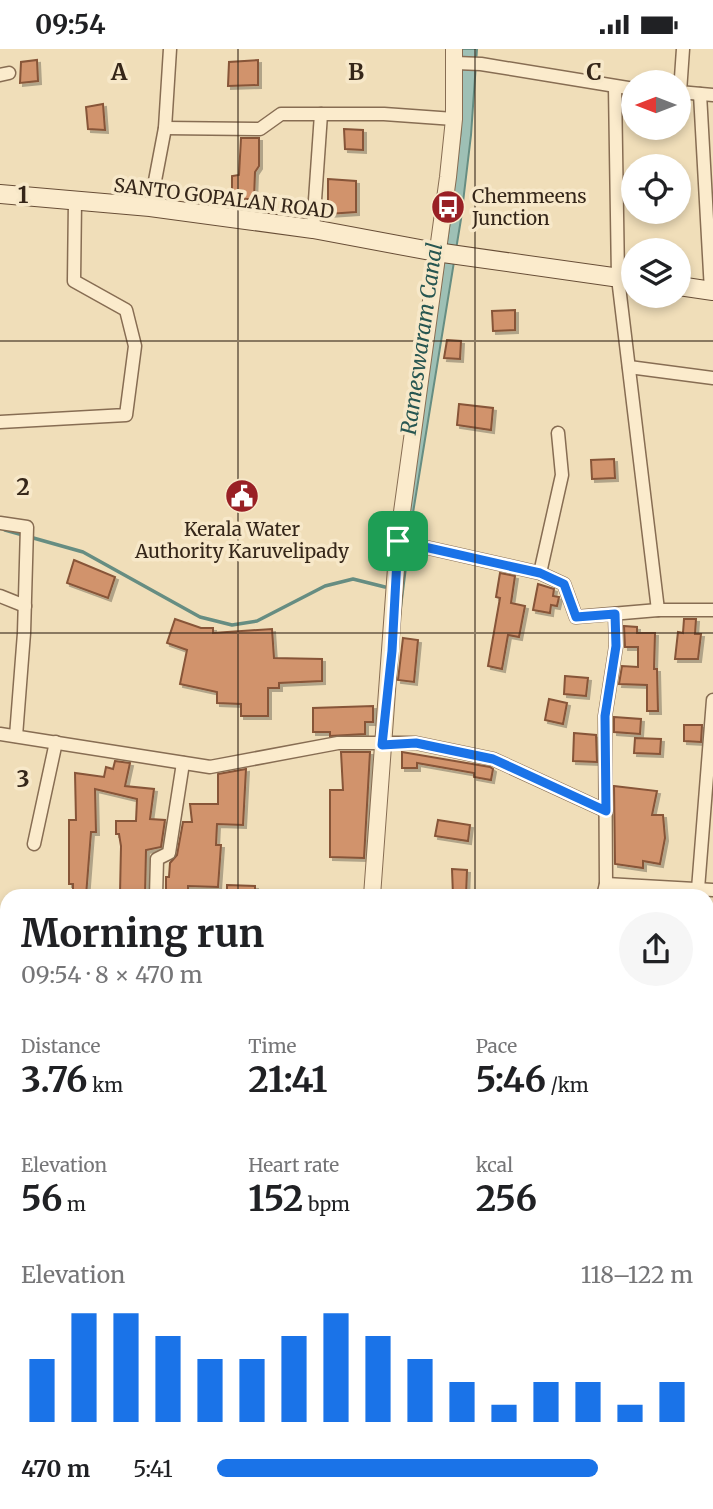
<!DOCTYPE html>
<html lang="en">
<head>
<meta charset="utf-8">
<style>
	:root { --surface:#fff; --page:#f6f6f6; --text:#202124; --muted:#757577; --accent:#1a73e8 }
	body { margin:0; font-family:Merriweather,serif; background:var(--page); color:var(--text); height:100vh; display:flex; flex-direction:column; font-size:26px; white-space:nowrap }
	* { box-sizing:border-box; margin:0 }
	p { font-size:23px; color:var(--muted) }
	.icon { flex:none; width:38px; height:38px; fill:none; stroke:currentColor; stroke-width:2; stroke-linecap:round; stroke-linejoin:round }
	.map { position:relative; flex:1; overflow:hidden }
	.side { position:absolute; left:0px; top:840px; width:714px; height:621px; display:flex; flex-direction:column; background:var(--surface); border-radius:21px 21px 0 0; box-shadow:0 4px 10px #0003 }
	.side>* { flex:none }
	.needle { width:46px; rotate:270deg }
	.tools { position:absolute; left:621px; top:21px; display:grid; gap:14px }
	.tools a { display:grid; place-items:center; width:70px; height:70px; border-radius:50%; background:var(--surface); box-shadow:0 4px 10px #0003; font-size:35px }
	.pin { position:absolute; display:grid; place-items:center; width:60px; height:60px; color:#fff; margin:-30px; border-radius:14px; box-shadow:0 4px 10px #0006 }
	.round { display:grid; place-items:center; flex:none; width:74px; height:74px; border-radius:37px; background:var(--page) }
	.overview { display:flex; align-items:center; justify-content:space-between; height:119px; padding:0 21px }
	h1 { font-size:38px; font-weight:700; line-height:52px }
	.figures { display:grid; grid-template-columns:repeat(3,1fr); gap:10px; height:119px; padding:7px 21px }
	.figures div { display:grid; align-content:center }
	.figures b { font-size:35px; font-weight:700 }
	.figures small { font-size:19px; font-weight:400 }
	.figures p { font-size:19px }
	.chart { height:196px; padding:14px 21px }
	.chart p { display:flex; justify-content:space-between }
	.chart svg { width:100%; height:126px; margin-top:7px; stroke:var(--accent); stroke-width:6 }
	ul { padding:0 21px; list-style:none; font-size:23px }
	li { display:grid; grid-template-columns:112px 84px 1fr; align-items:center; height:52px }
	li i { height:18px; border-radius:9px; background:var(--accent) }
	.status { display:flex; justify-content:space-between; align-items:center; height:49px; padding:0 35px; background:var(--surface); direction:ltr }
	.status svg { height:19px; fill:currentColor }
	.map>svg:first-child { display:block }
	.water { fill:#9ec0b5; stroke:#668d82; stroke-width:2 }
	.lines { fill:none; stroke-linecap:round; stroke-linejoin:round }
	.stream { stroke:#668d82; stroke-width:3.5 }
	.building { fill:#d1936c; stroke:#875438; stroke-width:2; filter:url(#shadow) }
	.minor-casing { stroke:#876d53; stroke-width:15 }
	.tertiary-casing { stroke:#876d53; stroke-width:18 }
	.secondary-casing { stroke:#684e37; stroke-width:20 }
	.minor { stroke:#fbebcc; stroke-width:12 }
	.tertiary { stroke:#fbebcc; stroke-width:16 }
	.secondary { stroke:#fbebcc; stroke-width:18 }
	.route-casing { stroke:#fff; stroke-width:14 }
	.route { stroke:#1a73e8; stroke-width:9 }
	.grid { fill:none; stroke:#352619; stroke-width:2; stroke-opacity:0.55 }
	.labels { text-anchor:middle; stroke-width:7; stroke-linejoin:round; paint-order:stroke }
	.poi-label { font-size:19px; fill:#352619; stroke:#f7e8c9; text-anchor:start }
	.street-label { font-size:19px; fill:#352619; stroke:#f7e8c9 }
	.water-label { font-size:21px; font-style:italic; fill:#275651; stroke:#f7e8c9 }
	.grid-label { font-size:23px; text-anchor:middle; font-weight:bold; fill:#352619; stroke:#f7e8c9; stroke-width:7; stroke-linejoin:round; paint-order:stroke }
</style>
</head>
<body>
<div class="status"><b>09:54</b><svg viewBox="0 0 49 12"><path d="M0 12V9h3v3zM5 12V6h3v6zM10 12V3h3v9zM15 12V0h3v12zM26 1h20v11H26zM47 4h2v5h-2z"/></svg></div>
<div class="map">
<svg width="713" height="1460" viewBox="0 0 713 1460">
	<defs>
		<filter id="shadow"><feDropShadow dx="3" dy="3" stdDeviation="0" flood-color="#0004"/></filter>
	</defs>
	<rect width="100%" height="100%" fill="#f0deb9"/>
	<path class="water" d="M461,0H477L471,86L461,170L412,470L385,688L396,542L450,172L461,80Z"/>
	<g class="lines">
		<path class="stream" d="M5,481L83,503L200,568L232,576L257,572L325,537L353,530L385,538"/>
	</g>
	<g class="building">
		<path d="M37,11L38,32L20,34L21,13Z"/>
		<path d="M258,11V36L228,37L229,13Z"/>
		<path d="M103,55L105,81L88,80L86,58Z"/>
		<path d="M344,80L363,81V101L345,100Z"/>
		<path d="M241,89H259V117L255,123L254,150H232V127L239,126Z"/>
		<path d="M328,130L356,132V163L328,165Z"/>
		<path d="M515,261V281L493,282L492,262Z"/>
		<path d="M447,291L461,292L460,310L444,309Z"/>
		<path d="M459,355L493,359L491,381L457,376Z"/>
		<path d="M614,410L615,429L592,430L591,411Z"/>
		<path d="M74,511L115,528L108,549L67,534Z"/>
		<path d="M500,524L515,527L511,554L525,557L519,588L508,586L502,620L488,617L500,549L496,548Z"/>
		<path d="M538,535L554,540L553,547L559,548L557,557L551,556L550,564L533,561Z"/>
		<path d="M175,570L201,579H213V584L272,580L274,609L322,610V632L279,634V639H268V667H241V655L217,654V643L180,635L187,601L167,594Z"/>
		<path d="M684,570H696L695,585H701L698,610H675L678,583L683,584Z"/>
		<path d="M624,577L637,578V584H655L654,620H657L658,662H647V636L619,635L622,617L638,618V598H625Z"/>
		<path d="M403,589L418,591L414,633L398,631Z"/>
		<path d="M565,627L588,629L586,647L564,645Z"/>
		<path d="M549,650L567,654L563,675L545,671Z"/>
		<path d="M373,657V673H365V685L330,687V683H313V659Z"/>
		<path d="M614,668L641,670L640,685L614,683Z"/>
		<path d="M684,676H702L701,693L684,692Z"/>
		<path d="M574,684L596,686L597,713L573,712Z"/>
		<path d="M635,689L661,690L660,705L634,704Z"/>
		<path d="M341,703H370L364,809L330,808V741H343Z"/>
		<path d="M402,703L490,718L493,720L491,731L474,728V724L417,714V719H402Z"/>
		<path d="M115,712L130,714L125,737L154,740L150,770L165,771L161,798L146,801L145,847L120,845L121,797L119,785H116V772H136L137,750L95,740L96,783H91L86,847H73V835H69V771H76L75,724L104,728L106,718L113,720Z"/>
		<path d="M246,720L243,776L217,775L216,796H221L218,838L188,837V847H166V828H169L170,814L177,806L183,773H192L190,755H218V725Z"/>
		<path d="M614,737L657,742L652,766H663L665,789L660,815L643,812V819L615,815Z"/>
		<path d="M438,771L470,776L468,792L435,787Z"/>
		<path d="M452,820L467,821L466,847H453Z"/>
		<path d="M227,836L255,837V847H227Z"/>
	</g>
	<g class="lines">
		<g class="minor-casing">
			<g id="minor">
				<path d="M456,14L481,15L634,40"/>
				<path d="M0,26L9,24"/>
				<path d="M615,38L618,229L658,561"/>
				<path d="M679,43L713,46"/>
				<path d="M680,43L683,0"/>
				<path d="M700,45L711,242"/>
				<path d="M165,79L260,80L281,65H384L454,70"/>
				<path d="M150,158L165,79L170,0"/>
				<path d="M313,180L321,65"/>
				<path d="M629,318L713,329"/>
				<path d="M0,373L126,366L135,297L126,261L74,232L75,152"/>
				<path d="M0,474L27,478L24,584L16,687"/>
				<path d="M398,492L540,524L564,535L576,568L658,561H713"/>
				<path d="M540,524L562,426L558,384"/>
				<path d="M0,547L25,557"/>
				<path d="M0,685L210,718L338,694H416L493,710L606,762"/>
				<path d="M34,795L56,693"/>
				<path d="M606,835L713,841"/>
				<path d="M698,840L713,651"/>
				<path d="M156,847L157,810L169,804L183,714"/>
				<path d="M603,847L606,835L605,667L616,597L615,565"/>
				<path d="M0,887H7"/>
				<path d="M0,1064L7,1065"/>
				<path d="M707,1217L713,1230"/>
				<path d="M707,1282L713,1281"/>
				<path d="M0,1373L7,1372"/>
				<path d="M30,1454L31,1460"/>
				<path d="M615,1458L690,1460"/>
			</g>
		</g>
		<g class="tertiary-casing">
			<g id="tertiary">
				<path d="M372,847L398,492L448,128L454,70V0"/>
				<path d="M707,1141L713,1140"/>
				<path d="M0,1221L7,1218"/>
				<path d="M392,1460V1454"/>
			</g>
		</g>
		<g class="secondary-casing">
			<g id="secondary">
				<path d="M0,145L150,158L313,180L436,203L634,231"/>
				<path d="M679,237L713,242"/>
			</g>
		</g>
		<use href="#minor" class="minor"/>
		<use href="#tertiary" class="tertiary"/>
		<use href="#secondary" class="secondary"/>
	</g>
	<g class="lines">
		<g class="route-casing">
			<path id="route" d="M398,492L540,524L564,535L576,568L615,565L616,597L605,667L606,762L493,710L416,694L382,696L392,602Z"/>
		</g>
		<use href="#route" class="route"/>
	</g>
	<path class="grid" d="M238,0V847M475,0V847M0,292H713M0,584H713M0,876H7M707,876H713M0,1168H7M707,1168H713M238,1454V1460M475,1454V1460"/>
	<defs>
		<g id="bus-disc" transform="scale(1.75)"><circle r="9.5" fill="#992025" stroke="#f7e8c9"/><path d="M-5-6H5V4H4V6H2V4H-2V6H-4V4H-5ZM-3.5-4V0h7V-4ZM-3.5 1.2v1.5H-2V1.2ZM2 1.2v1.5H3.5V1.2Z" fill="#fff"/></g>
		<g id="civic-disc" transform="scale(1.75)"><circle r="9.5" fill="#992025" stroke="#f7e8c9"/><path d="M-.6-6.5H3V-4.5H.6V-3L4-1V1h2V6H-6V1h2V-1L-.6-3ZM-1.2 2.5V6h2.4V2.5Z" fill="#fff"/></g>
	</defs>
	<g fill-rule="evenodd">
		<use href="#bus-disc" x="448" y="158"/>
		<use href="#civic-disc" x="242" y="447"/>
	</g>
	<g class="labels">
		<g class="poi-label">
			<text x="472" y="154">Chemmeens<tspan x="472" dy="22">Junction</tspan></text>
			<text x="242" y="487" text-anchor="middle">Kerala Water<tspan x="242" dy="22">Authority Karuvelipady</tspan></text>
		</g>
		<g class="street-label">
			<text transform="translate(224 149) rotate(7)" y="7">SANTO GOPALAN ROAD</text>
		</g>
		<g class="water-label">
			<text transform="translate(422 290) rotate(-82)" y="7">Rameswaram Canal</text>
		</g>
	</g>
	<g class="grid-label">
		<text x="119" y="31">A</text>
		<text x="356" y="31">B</text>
		<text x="594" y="31">C</text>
		<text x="23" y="154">1</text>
		<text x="23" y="446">2</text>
		<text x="23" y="738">3</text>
	</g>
</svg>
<div class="tools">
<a><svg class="needle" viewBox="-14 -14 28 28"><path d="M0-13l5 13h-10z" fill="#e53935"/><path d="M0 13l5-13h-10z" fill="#757577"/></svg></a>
<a><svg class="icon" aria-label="locate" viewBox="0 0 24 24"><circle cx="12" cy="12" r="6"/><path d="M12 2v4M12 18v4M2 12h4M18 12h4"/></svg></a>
<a><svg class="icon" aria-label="layers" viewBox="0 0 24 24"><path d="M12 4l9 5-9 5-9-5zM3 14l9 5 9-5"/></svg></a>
</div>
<div class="pin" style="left:398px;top:492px;background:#1e9e55"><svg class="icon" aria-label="arrive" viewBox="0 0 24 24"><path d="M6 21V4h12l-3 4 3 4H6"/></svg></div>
<section class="side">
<div class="overview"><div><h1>Morning run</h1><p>09:54 · 8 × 470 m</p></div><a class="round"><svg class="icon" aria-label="share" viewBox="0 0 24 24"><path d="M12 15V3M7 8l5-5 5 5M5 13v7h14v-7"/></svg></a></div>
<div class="figures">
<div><p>Distance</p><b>3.76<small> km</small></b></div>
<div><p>Time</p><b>21:41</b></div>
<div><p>Pace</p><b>5:46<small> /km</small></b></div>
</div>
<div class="figures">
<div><p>Elevation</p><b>56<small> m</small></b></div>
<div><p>Heart rate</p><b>152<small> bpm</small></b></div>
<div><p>kcal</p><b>256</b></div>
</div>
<div class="chart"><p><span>Elevation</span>118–122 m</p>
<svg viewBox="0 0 160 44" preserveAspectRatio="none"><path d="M5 44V22M15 44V6M25 44V6M35 44V14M45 44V22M55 44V22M65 44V14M75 44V6M85 44V14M95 44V22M105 44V30M115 44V38M125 44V30M135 44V30M145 44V38M155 44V30"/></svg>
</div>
<ul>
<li><b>470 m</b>5:41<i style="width:80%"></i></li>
</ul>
</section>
</div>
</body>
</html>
